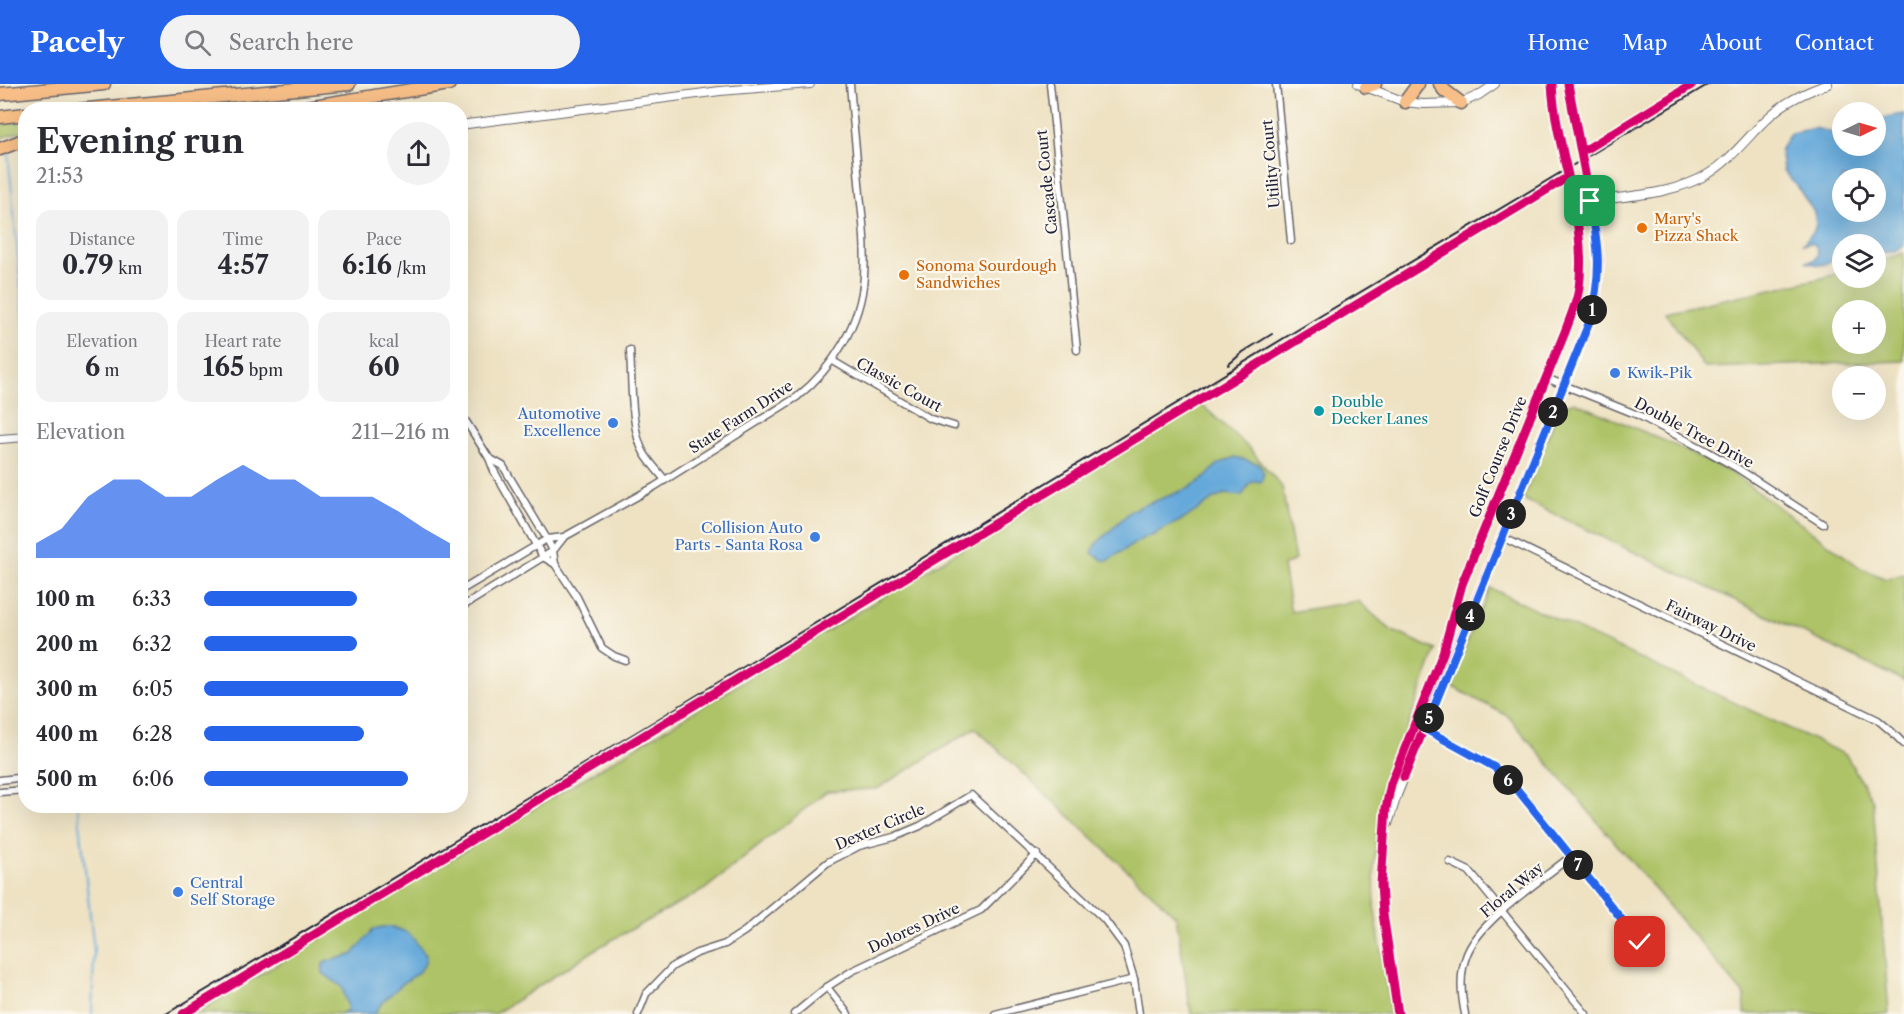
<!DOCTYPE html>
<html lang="en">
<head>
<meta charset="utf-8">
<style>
	:root { --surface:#fff; --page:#f2f2f3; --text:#2b2b33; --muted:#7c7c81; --accent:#2563eb }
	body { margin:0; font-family:"Libre Caslon Text",serif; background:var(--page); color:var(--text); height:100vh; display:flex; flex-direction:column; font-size:22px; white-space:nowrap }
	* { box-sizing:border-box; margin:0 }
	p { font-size:20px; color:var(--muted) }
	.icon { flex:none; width:33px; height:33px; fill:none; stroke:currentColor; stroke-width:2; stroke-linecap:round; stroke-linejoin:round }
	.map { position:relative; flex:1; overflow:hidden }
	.side { position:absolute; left:18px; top:18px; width:450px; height:711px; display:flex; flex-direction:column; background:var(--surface); border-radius:24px; box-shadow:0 6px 24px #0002 }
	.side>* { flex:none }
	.needle { width:39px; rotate:85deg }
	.controls { position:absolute; left:1832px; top:18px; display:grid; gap:12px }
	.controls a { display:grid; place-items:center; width:54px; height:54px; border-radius:50%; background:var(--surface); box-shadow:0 6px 24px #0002; font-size:30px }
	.pin { position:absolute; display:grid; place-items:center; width:51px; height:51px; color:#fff; margin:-26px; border-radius:12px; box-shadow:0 3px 9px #0006 }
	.km { position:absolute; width:30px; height:30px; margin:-15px; border-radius:50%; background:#222; color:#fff; font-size:16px; line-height:30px; text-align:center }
	.round { display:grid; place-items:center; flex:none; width:63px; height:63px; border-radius:32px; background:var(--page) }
	.head { display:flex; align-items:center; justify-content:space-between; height:102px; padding:0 18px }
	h1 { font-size:33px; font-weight:800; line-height:45px }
	.figures { display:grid; grid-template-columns:repeat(3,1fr); gap:9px; height:102px; padding:6px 18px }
	.figures div { display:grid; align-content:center; border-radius:15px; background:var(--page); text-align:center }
	.figures b { font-size:26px; font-weight:800 }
	.figures small { font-size:16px; font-weight:400 }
	.figures p { font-size:16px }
	.chart { height:168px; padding:12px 18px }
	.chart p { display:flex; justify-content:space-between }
	.chart svg { width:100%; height:108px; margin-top:6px; fill:var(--accent); opacity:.7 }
	ul { padding:0 18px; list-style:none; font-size:20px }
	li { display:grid; grid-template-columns:96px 72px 1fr; align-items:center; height:45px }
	li i { height:15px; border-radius:8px; background:var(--accent) }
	header { display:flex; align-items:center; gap:36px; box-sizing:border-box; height:84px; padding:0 30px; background:var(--accent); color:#fff }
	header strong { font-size:28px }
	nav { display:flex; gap:33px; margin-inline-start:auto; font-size:21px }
	.search { width:420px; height:54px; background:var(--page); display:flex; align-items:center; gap:15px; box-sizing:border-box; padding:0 21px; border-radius:33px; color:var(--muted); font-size:22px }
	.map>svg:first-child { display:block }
	.green { fill:#aec367; stroke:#687251; stroke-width:1.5; fill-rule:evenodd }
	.water { fill:#65a9da; stroke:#44668a; stroke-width:1.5; fill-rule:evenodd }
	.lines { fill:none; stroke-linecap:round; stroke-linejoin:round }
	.stream { stroke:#65a9da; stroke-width:2 }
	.minor-casing { stroke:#69656b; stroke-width:9 }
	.tertiary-casing { stroke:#69656b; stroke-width:10 }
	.motorway-casing { stroke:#69656b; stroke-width:15 }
	.minor { stroke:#fff; stroke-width:6 }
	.tertiary { stroke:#fff; stroke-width:8 }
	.motorway { stroke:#f7be87; stroke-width:12 }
	.rail { stroke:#22223b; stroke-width:2 }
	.cycleway-casing { stroke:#fbf7ec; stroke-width:13 }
	.cycleway { stroke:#d6006c; stroke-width:9 }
	.route-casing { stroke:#fff; stroke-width:12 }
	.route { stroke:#2563eb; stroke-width:8 }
	.food-dot { fill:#e8710a; stroke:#fbf7ec; stroke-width:2 }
	.shop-dot { fill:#3f7fe0; stroke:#fbf7ec; stroke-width:2 }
	.culture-dot { fill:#0f9aa8; stroke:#fbf7ec; stroke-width:2 }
	.labels { text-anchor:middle; stroke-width:4.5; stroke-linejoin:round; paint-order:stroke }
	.street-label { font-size:15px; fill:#22223b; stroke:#fbf7ec }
	.food-label { font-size:15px; fill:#c56008; stroke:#fbf7ec; text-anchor:start }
	.shop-label { font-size:15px; fill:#366cbe; stroke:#fbf7ec; text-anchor:start }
	.culture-label { font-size:15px; fill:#0d838f; stroke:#fbf7ec; text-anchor:start }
</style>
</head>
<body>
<header>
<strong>Pacely</strong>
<div class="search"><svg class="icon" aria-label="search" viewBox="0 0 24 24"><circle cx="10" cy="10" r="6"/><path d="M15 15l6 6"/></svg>Search here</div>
<nav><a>Home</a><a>Map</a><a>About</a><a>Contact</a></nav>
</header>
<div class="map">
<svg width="1904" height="930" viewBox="0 0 1904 930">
	<rect width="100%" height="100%" fill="#fbf7ec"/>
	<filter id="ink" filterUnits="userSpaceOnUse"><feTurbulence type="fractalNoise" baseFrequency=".0167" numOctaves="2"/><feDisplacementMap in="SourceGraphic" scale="12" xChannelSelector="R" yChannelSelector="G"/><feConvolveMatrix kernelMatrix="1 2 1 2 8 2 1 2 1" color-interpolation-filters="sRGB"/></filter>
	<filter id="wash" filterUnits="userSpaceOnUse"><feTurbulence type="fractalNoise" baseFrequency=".008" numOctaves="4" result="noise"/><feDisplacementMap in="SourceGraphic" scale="24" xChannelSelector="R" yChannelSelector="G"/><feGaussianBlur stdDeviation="1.35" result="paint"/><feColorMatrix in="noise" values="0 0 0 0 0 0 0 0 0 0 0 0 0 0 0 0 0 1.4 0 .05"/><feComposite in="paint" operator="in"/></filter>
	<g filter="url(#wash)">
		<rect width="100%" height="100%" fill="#eee2c3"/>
		<g class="green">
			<path d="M25,36V47L0,54V39Z"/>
			<path d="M1904,169V277L1705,284L1665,228L1823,194L1842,188V194H1875V178ZM1875,226V260H1842V226Z"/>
			<path d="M1574,318L1672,360L1732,389L1861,484L1886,495L1904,490V597L1523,415L1559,324Z"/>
			<path d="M1201,320L1250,365L1282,403L1295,476L1283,482L1291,528L1358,517L1391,546L1436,566L1386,701L1380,727L1374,781L1375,827L1391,930H1191L1176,832L975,644L877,705L827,707L705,805L601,862L495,930H195Z"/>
			<path d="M1490,504L1846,671L1873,717L1889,930H1744L1745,912L1508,632L1449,601Z"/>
		</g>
		<g class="water">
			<path d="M1904,30V162L1898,166L1875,170V160H1842V170C1824,180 1828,184 1806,178L1815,176L1818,170L1816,162L1811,159L1803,160L1814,147L1816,140L1814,128L1800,107L1783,86L1780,65L1791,49L1815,44L1836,50L1842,49V62H1875V41L1885,33ZM1842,94H1875V128H1842Z"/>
			<path d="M1235,373L1259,380L1264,389L1261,398L1255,397L1249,400L1242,412L1225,410L1214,415L1184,435L1159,447L1155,451L1145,453L1107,477L1101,475L1092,469L1096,460L1132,426L1189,404L1206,393L1217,381Z"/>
			<path d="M382,843C391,843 404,845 411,852C417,858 420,865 426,871C426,888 411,892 400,902C392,909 381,919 376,927V930H340L346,927L348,924L342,903L323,889V880L328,877L352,871L374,845Z"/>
		</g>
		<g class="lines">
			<g class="stream">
				<path d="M8,68L26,257"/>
				<path d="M78,722L94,867L92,930"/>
			</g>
		</g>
	</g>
	<g filter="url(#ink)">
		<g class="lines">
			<g class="minor-casing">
				<g id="minor">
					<path d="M1050,0L1077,266"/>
					<path d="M1276,0L1291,157"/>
					<path d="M630,266C632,295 630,345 644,369C650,379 658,387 665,396"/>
					<path d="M833,277L931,335L954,342"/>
					<path d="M1546,294L1638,331L1707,367L1737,384L1823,440"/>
					<path d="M460,328L489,374L494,387L543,473L555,480"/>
					<path d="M489,374L503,382L547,455L553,467L555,480L577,513L602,564L614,572L625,576"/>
					<path d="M1502,453L1878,636L1892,648L1904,660"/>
					<path d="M460,507L547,455L564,453"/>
					<path d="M460,524L553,467L564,453L654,403L797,313C833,284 861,240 864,192C866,165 863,137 860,110C857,73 853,37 850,0"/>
					<path d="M1415,639L1494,683L1512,699L1640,858"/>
					<path d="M0,696L26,693"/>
					<path d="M0,708L26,706"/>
					<path d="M1450,778L1469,787L1586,930"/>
					<path d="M827,903L848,930"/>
					<path d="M638,930L646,910L673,882L697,869L725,860L745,847L828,778L859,762L894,753L920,742L971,711L1104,835L1124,862L1134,895L1139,930"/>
					<path d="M794,930L827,903L852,887L981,826L1037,770"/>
					<path d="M995,930L1134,895"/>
					<path d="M1465,930C1461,910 1459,890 1467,870C1481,835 1541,797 1571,772"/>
				</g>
			</g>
			<g class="tertiary-casing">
				<g id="tertiary">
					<path d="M1358,0L1405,18L1423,20L1461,19L1479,11L1495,0"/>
					<path d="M460,41L720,7L810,0"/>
					<path d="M1574,120C1619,111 1667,114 1708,90C1733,75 1750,49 1772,30C1788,16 1808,7 1828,0"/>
					<path d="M0,355L26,353"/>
					<path d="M1388,740L1397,711L1590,236L1596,211L1599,177L1596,147L1568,0"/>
					<path d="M1398,930L1383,830L1381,800L1386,724L1391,700L1443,569L1462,500L1565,248C1570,234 1577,219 1579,204C1588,135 1556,69 1552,0"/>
				</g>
			</g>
			<g class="motorway-casing">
				<g id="motorway">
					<path d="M1440,0L1444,6L1461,19"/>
					<path d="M1366,3L1375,0"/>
					<path d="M0,10L104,0"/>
					<path d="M1405,18L1418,0"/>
					<path d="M77,26L349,0"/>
					<path d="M288,26L449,0"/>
					<path d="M0,33L26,30"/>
					<path d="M0,65L26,55"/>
				</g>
			</g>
			<use href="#minor" class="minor"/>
			<use href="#tertiary" class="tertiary"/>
			<use href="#motorway" class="motorway"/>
			<g class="rail">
				<path d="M1228,281L1243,268L1272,250"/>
				<path d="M166,930L640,646L1317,234L1709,0"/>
			</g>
			<g class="cycleway-casing">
				<g id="cycleway">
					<path d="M1587,65L1693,0"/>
					<path d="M1404,693L1590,236L1596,211L1599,177L1596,147L1568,0"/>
					<path d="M183,930L1563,96"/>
					<path d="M1398,930L1383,830L1381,800L1386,724L1391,700L1443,569L1462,500L1565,248C1570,234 1577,219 1579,204C1588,135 1556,69 1552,0"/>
				</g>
			</g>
			<use href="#cycleway" class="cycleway"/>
		</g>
	</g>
	<g class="lines" filter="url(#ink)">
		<g class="route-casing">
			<path id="route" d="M1590,117C1599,164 1602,189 1590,236L1425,645L1494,683L1512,699L1640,858"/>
		</g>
		<use href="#route" class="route"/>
	</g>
	<g class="food-dot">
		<circle cx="1642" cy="144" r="6"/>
		<circle cx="904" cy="191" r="6"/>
	</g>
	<g class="shop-dot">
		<circle cx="1615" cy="289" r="6"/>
		<circle cx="613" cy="339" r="6"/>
		<circle cx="815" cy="453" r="6"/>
		<circle cx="178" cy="808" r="6"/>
	</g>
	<circle class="culture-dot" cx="1319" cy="327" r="6"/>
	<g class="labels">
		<g class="street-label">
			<text transform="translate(1271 80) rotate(-95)" y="5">Utility Court</text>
			<text transform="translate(1047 98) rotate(-96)" y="5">Cascade Court</text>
			<text transform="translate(899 301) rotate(29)" y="5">Classic Court</text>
			<text transform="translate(741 333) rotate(-33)" y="5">State Farm Drive</text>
			<text transform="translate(1694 349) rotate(28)" y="5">Double Tree Drive</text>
			<text transform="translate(1498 373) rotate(-68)" y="5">Golf Course Drive</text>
			<text transform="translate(1711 542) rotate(26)" y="5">Fairway Drive</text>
			<text transform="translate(880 743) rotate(-23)" y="5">Dexter Circle</text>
			<text transform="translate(1512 806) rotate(-40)" y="5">Floral Way</text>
			<text transform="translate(914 844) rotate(-25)" y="5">Dolores Drive</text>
		</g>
		<g class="food-label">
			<text x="1654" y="140">Mary's<tspan x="1654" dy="17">Pizza Shack</tspan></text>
			<text x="916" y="187">Sonoma Sourdough<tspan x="916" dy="17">Sandwiches</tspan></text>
		</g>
		<g class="shop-label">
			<text x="1627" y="294">Kwik-Pik</text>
			<text x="601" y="335" text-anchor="end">Automotive<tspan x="601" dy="17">Excellence</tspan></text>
			<text x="803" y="449" text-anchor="end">Collision Auto<tspan x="803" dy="17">Parts - Santa Rosa</tspan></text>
			<text x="190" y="804">Central<tspan x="190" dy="17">Self Storage</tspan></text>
		</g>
		<g class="culture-label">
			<text x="1331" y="323">Double<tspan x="1331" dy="17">Decker Lanes</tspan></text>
		</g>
	</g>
</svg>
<div class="controls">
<a><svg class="needle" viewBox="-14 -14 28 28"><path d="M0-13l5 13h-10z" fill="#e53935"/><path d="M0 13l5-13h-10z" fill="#7c7c81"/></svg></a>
<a><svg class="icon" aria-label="locate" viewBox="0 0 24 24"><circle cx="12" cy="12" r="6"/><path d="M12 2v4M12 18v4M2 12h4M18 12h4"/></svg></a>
<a><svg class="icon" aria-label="layers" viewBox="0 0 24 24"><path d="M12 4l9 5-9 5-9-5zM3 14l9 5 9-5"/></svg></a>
<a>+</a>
<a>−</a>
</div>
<div class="pin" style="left:1590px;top:117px;background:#1e9e55"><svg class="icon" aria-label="arrive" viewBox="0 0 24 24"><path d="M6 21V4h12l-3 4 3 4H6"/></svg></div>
<div class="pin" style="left:1640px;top:858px;background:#d93025"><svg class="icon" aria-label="check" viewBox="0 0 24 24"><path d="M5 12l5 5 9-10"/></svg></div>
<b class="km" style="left:1592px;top:226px">1</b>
<b class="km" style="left:1553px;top:328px">2</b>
<b class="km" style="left:1511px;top:430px">3</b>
<b class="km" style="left:1470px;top:532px">4</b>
<b class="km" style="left:1429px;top:634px">5</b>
<b class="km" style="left:1508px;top:696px">6</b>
<b class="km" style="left:1578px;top:781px">7</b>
<section class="side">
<div class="head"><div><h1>Evening run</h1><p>21:53</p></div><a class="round"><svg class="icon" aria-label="share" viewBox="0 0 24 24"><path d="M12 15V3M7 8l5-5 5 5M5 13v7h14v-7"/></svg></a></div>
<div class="figures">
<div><p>Distance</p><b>0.79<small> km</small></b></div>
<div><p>Time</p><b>4:57</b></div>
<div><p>Pace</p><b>6:16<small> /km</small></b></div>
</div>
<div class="figures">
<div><p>Elevation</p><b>6<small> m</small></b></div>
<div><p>Heart rate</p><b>165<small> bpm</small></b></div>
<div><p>kcal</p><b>60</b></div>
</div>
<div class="chart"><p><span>Elevation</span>211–216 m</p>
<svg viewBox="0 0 160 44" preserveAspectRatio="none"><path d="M0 44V38L10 32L20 19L30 12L40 12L50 19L60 19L70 12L80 6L90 12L100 12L110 19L120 19L130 19L140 25L150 32L160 38V44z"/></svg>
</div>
<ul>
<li><b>100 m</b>6:33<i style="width:62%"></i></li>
<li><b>200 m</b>6:32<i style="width:62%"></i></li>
<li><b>300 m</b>6:05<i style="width:83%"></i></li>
<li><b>400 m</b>6:28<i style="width:65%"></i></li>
<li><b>500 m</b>6:06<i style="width:83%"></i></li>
</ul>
</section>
</div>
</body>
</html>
